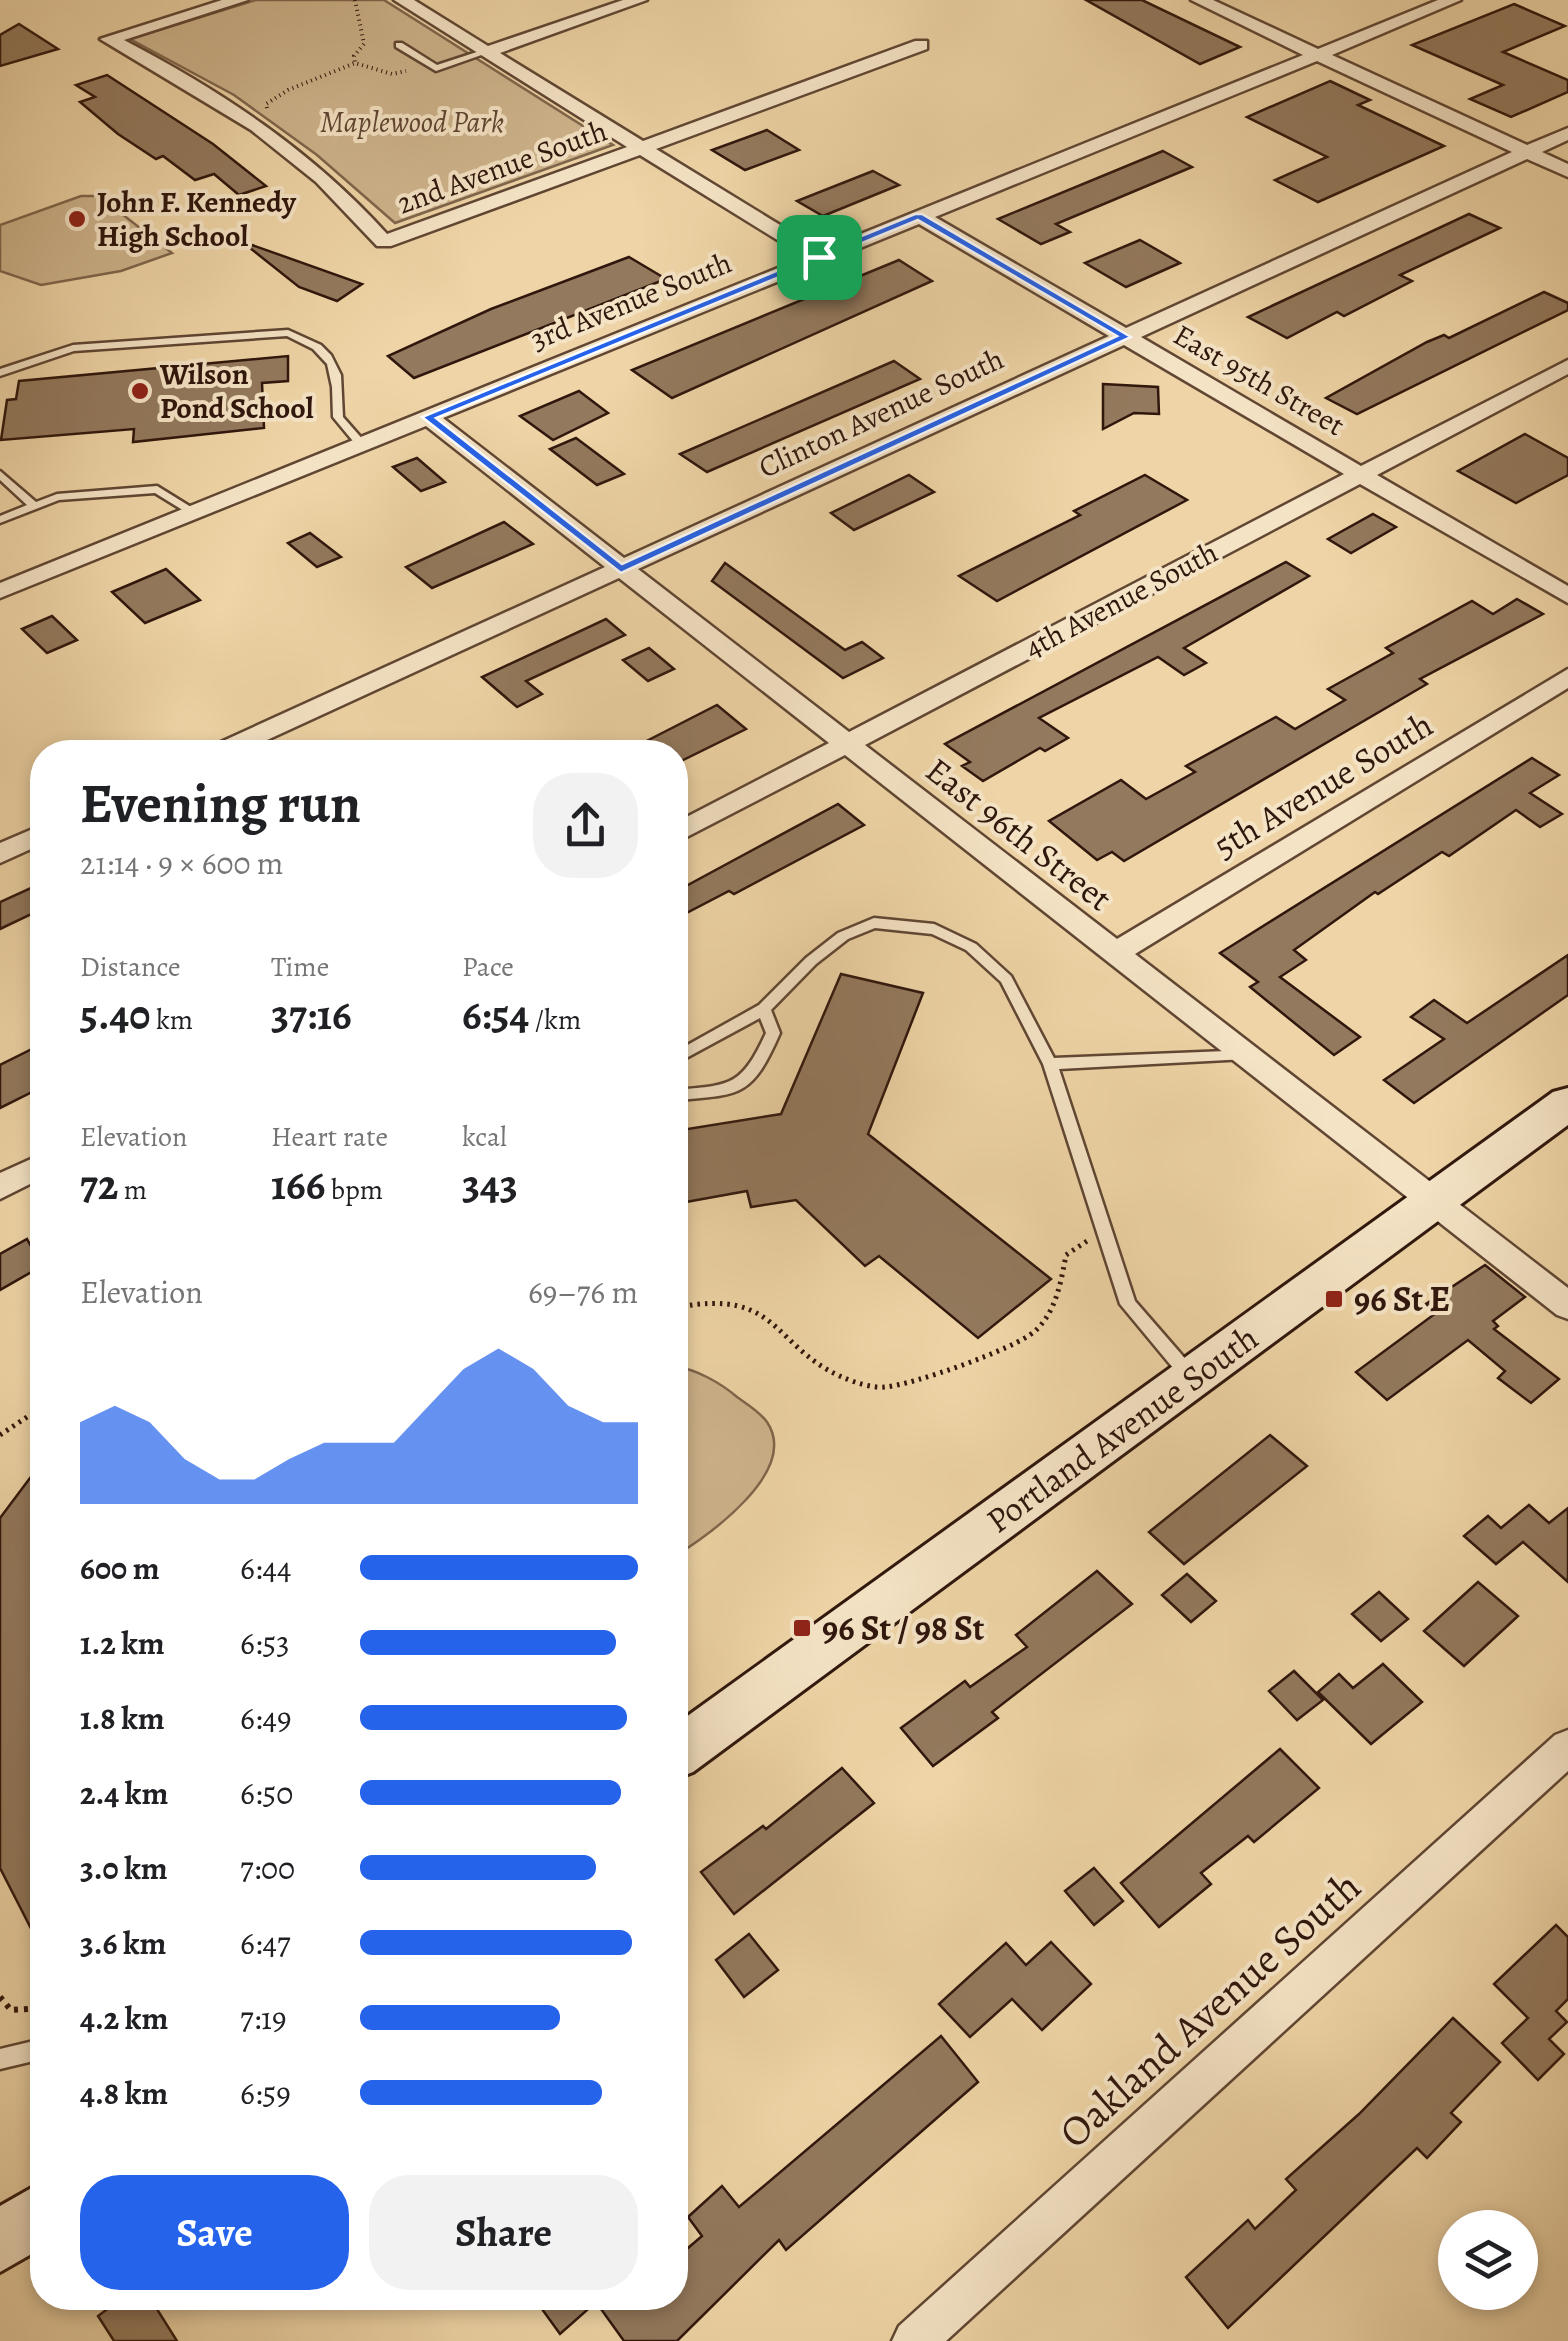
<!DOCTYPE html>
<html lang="en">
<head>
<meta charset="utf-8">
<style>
	:root { --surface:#fff; --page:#f2f2f2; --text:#202124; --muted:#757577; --accent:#2563eb }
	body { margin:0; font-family:Alegreya,serif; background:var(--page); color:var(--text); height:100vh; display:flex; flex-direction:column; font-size:38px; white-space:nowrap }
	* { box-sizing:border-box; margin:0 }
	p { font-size:32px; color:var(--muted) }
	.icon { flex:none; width:55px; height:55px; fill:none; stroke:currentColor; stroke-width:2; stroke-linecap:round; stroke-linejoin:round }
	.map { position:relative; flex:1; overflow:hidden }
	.details { position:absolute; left:30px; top:740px; width:658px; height:1570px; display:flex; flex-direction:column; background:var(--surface); border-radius:40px; box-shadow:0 5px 15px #0003 }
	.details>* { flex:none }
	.fabs { position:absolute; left:1438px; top:2210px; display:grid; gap:20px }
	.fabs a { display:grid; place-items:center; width:100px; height:100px; border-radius:50%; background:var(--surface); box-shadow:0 5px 15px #0003; font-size:50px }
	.pin { position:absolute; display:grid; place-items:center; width:85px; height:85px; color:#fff; margin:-42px; border-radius:20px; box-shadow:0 5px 15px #0006 }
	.round { display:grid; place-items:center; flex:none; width:105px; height:105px; border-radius:40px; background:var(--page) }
	.summary { display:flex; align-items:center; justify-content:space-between; height:170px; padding:0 50px }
	h1 { font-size:55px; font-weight:700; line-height:75px }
	.stats { display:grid; grid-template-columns:repeat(3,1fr); gap:15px; height:170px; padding:10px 50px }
	.stats div { display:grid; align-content:center }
	.stats b { font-size:42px; font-weight:700 }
	.stats small { font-size:28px; font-weight:400 }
	.stats p { font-size:28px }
	.chart { height:280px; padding:20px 50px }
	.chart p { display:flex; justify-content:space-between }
	.chart svg { width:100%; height:180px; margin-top:10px; fill:var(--accent); opacity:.7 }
	.button { display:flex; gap:20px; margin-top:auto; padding:20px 50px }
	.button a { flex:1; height:115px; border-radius:40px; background:var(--accent); color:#fff; font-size:40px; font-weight:700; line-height:115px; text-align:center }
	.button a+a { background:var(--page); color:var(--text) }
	ul { padding:0 50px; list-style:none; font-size:32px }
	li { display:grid; grid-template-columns:160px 120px 1fr; align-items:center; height:75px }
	li i { height:25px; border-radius:12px; background:var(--accent) }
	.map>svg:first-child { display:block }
	.green { fill:#ceb48c; stroke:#7f664c; stroke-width:2.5 }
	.building { fill:#93795d; stroke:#30170d; stroke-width:2.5 }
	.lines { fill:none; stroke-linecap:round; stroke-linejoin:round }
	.lane-casing { stroke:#604633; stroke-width:5 }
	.street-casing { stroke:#604633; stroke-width:5 }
	.secondary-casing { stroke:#30170d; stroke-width:6 }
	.path-far2 { stroke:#30170d; stroke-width:4; stroke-dasharray:1 4; stroke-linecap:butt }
	.path-far1 { stroke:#30170d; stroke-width:5; stroke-dasharray:2.5 5; stroke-linecap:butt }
	.path { stroke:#30170d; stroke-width:6; stroke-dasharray:4 6; stroke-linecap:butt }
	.lane { fill:#f4e3c5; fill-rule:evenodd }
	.street { fill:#f4e3c5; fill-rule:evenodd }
	.secondary { fill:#f4e3c5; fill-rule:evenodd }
	.route { fill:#2563eb; stroke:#fff; stroke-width:2.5; fill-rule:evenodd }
	.poi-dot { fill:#8f2418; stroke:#f4e3c5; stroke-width:4 }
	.labels { text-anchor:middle; stroke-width:8; stroke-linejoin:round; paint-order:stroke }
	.far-park-label { font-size:30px; font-style:italic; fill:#5f4633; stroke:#f4e3c5 }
	.far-street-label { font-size:30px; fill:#30170d; stroke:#f4e3c5 }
	.far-poi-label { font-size:30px; font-weight:bold; fill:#30170d; stroke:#f4e3c5; text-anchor:start }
	.street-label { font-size:35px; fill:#30170d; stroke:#f4e3c5 }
	.poi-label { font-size:35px; font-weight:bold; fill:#30170d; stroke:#f4e3c5; text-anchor:start }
	.near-street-label { font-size:42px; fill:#30170d; stroke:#f4e3c5 }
</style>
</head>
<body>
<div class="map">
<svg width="1568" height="2341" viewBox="0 0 1568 2341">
	<rect width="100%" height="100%" fill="#eed4a6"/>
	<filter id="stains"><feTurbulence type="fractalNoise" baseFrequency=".002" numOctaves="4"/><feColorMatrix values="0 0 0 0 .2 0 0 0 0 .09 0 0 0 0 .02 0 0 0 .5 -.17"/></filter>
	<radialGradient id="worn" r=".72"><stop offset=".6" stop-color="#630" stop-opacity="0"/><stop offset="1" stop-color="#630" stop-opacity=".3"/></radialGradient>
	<g class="green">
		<path d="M256,0H384L613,145L395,223L317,155L234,95L130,39Z"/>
		<path d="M81,196H99L172,253L121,271L41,285L0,271V225Z"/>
		<path d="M675,1367C695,1368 722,1384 737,1397C747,1404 760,1412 767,1422C800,1471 709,1535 675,1556Z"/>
	</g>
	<g class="building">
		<path d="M1086,0H1142L1240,47L1200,64Z"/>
		<path d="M1514,4L1565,26L1503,52L1568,80V92L1511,117L1470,99L1503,85L1412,45Z"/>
		<path d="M19,24L58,49L0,66V35Z"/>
		<path d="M107,75L213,144L266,186L239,195L214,174L195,180L163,156L156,159L118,134L80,102L95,97L76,85Z"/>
		<path d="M1330,81L1370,100L1358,105L1444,146L1318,202L1275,180L1327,157L1247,117Z"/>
		<path d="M767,130L799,150L745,170L712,150Z"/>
		<path d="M1163,151L1192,167L1056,224L1070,232L1041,244L998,219Z"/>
		<path d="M873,171L899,185L823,216L797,201Z"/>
		<path d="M1469,214L1500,228L1400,275L1412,281L1344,316L1337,312L1287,338L1248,317Z"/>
		<path d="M1140,240L1180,263L1126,287L1085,263Z"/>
		<path d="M252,245L362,284L337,301L299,287L250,248Z"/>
		<path d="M629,257L666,279L414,378L388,356L491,309Z"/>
		<path d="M899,260L932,281L672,398L632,370Z"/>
		<path d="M1544,292L1568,303V310L1357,414L1326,398L1427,342L1444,335L1449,338Z"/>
		<path d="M288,356V381L262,383L264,428L133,442L134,429L1,440L7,400L16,399L19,381Z"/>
		<path d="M894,361L920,379L707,472L680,454Z"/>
		<path d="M1103,384L1158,387L1159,414L1134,413L1103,429Z"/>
		<path d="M579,391L608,413L553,440L520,416Z"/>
		<path d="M1525,434L1568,458V475L1516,503L1458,471Z"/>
		<path d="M576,438L624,474L597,485L550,449Z"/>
		<path d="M417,458L445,482L421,491L393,467Z"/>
		<path d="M909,475L934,492L854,530L831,513Z"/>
		<path d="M1145,475L1187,500L997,601L959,576L1080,515L1074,511Z"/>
		<path d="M1373,514L1396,527L1351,553L1328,539Z"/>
		<path d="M504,522L533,544L432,588L406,567Z"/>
		<path d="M310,533L341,557L317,567L288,543Z"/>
		<path d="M1286,562L1309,576L1184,648L1206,663L1184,675L1158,657L1039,718L1068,738L1045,751L1040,748L983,781L962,766L970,762L945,744Z"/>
		<path d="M725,563L845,650L862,642L883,658L843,678L712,581Z"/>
		<path d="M166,569L200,600L145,623L112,592Z"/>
		<path d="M1517,599L1543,614L1420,679L1427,684L1124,861L1112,852L1097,860L1049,821L1121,780L1146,799L1195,772L1186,766L1276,717L1295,729L1345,700L1328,689L1393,653L1386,648L1472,601L1493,614Z"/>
		<path d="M52,616L77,640L47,653L22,629Z"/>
		<path d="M606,619L625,635L526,681L542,694L517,707L482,677Z"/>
		<path d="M649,648L674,669L648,681L623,660Z"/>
		<path d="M717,705L746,729L675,764V752H625Z"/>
		<path d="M1532,758L1559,775L1530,793L1562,814L1540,827L1516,810L1449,856L1442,852L1378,894L1375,892L1294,950L1306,960L1280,977L1360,1037L1334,1055L1250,987L1258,982L1220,953Z"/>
		<path d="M838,804L864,825L734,894L729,891L675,919V892Z"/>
		<path d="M42,883V909L0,929V902Z"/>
		<path d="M1568,955V995L1414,1103L1384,1080L1444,1039L1411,1017L1434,1000L1467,1023Z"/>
		<path d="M841,974L923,993L868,1134L1051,1279L978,1338L879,1256L865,1266L796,1200L751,1207L747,1191L675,1204V1131L781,1114Z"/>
		<path d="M42,1044V1087L0,1108V1065Z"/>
		<path d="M27,1239L42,1266L0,1290V1254Z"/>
		<path d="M1485,1265L1525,1297L1493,1321L1498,1326L1494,1329L1559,1379L1531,1403L1498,1378L1505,1371L1468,1340L1387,1400L1356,1372L1436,1313L1426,1304Z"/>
		<path d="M1270,1435L1307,1466L1184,1564L1149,1532Z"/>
		<path d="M42,1462V1950L0,1868V1518Z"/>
		<path d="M1529,1505L1549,1523L1568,1508V1582L1523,1542L1496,1564L1464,1536L1488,1516L1501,1528Z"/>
		<path d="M1097,1571L1132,1604L992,1712L998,1718L933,1766L901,1728L965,1681L970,1687L1027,1647L1016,1635Z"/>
		<path d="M1187,1574L1216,1601L1191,1622L1162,1595Z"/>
		<path d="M1478,1582L1518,1616L1464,1666L1424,1631Z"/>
		<path d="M1379,1592L1408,1619L1381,1641L1352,1614Z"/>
		<path d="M1383,1664L1422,1702L1371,1744L1318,1692L1339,1674L1353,1688Z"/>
		<path d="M1294,1671L1323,1700L1297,1720L1269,1691Z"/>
		<path d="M1280,1749L1319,1788L1254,1842L1248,1836L1201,1873L1211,1884L1159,1927L1121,1883Z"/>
		<path d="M842,1768L874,1803L734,1914L701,1872L763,1826L766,1829Z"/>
		<path d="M1094,1868L1123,1901L1094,1925L1065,1891Z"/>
		<path d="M1556,1925L1568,1937V1999L1556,2011L1567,2022L1549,2039L1564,2054L1538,2080L1502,2043L1528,2018L1494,1984Z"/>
		<path d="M749,1934L778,1970L744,1997L716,1960Z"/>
		<path d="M1051,1942L1091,1984L1042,2030L1012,1999L970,2037L939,2004L1006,1943L1026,1965Z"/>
		<path d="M1453,2018L1500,2062L1451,2113L1461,2122L1427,2158L1417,2148L1228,2328L1186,2277L1248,2220L1255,2229L1296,2190L1286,2179L1359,2114Z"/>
		<path d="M941,2036L978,2082L786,2250L779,2240L677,2341H624L596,2302L560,2334L534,2298H675V2259L702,2236L688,2217L722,2186L739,2207Z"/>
		<path d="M122,2298H150L177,2341H114L98,2316Z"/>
	</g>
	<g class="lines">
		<g class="lane-casing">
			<g id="lane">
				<path d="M396,43H402L437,65L486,49L490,52L436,71L396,47Z"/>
				<path d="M288,330L321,345L331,355L341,375L343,417L365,442V446H357L333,417L332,387L327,364L313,349L287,336L74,351L0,376V369L73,345Z"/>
				<path d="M0,471L36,502L57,494L157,486L199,512L193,515L189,514L155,493L59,500L0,523V516L27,505L0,480Z"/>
				<path d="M874,918L934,924L976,944L1011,976L1054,1058L1251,1050L1253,1054L1246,1059L1059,1069L1135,1301L1195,1370L1197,1375L1195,1380L1189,1382L1183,1380L1120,1304L1043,1064L1001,982L966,950L932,934L875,928L848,939L816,964L771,1010L780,1033C752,1097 741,1095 675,1100V1090C731,1085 741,1087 766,1033L760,1018L675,1064V1052L759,1005L806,958L838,933Z"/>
				<path d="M42,2039V2059L0,2069V2049Z"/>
			</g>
		</g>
		<g class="street-casing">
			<g id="street">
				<path d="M222,0H248L124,40C223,92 312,151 387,234L627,147L394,0H414L488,46L623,0H647L500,53L643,141L915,41H927V49L656,149L821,250L1303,55L1191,0H1213L1318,49L1438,0H1461L1332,55L1527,145L1568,128V140L1542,152L1568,164V177L1527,159L1141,337L1361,466L1568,360V374L1377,475L1568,586V603L1360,484L865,745L1117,939L1568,669V688L1135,954L1568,1288V1319L1557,1315L845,755L675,843V823L829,743L619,578L241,752H209L212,746L605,567L426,426L0,598V583L805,257L640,155L391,246H377L316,182L251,130L100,39ZM1317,61L1512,152L1126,328L935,217ZM919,224L1109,336L624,558L443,418ZM1124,345L1344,474L849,732L638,569Z"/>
				<path d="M42,825V844L0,863V843Z"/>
				<path d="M42,1154V1178L0,1199V1173Z"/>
				<path d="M1568,1730V1771L946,2341H892L899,2326L1555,1735Z"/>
			</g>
		</g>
		<g class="secondary-casing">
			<g id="secondary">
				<path d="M1568,1088V1125L693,1772L675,1779V1725L1553,1092Z"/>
				<path d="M42,2182V2248L0,2272V2206Z"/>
			</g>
		</g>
		<g class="path-far2">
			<path d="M355,0L364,44L354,56L355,63L392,74L406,71"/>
			<path d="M267,108L266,104L288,90L355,63"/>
		</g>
		<g class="path-far1">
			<path d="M675,1308C785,1285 771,1354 855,1382C864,1385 875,1388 885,1387C912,1385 1015,1349 1035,1331C1056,1312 1061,1282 1066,1255L1087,1241"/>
			<path d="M0,1435L42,1407"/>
		</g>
		<path class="path" d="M0,1997L11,2010L42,2008"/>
		<use href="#lane" class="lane"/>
		<use href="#street" class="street"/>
		<use href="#secondary" class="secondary"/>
	</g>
	<path class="route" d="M915,214H922L1131,337L621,573L422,417ZM918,220L1117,336L622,564L436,418Z"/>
	<g class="poi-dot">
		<circle cx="77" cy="219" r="10"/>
		<circle cx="140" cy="391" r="10"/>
		<rect x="1324" y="1289" width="20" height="20" rx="5"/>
		<rect x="792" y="1618" width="20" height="20" rx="5"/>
	</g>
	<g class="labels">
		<g class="far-park-label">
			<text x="412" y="132">Maplewood Park</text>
		</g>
		<g class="far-street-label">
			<text transform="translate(502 167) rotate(-20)" y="10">2nd Avenue South</text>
			<text transform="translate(631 301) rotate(-22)" y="10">3rd Avenue South</text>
			<text transform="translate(1259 380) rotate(30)" y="10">East 95th Street</text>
			<text transform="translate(881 413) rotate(-25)" y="10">Clinton Avenue South</text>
			<text transform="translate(1121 600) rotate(-28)" y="10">4th Avenue South</text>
		</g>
		<g class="far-poi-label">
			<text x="97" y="212">John F. Kennedy<tspan x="97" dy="34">High School</tspan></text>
			<text x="160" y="384">Wilson<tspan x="160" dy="34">Pond School</tspan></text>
		</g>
		<g class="street-label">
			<text transform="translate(1323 785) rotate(-31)" y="12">5th Avenue South</text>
			<text transform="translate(1019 834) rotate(38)" y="12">East 96th Street</text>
			<text transform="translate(1122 1429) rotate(-36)" y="12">Portland Avenue South</text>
		</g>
		<g class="poi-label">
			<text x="1354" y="1311">96 St E</text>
			<text x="822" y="1640">96 St / 98 St</text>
		</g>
		<g class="near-street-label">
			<text transform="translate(1209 2009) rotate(-42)" y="15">Oakland Avenue South</text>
		</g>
	</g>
	<rect width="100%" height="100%" filter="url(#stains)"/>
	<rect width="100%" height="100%" fill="url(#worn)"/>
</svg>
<div class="fabs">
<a><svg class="icon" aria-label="layers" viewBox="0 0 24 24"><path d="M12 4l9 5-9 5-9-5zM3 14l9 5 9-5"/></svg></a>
</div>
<div class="pin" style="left:819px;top:257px;background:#1e9e55"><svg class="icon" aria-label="arrive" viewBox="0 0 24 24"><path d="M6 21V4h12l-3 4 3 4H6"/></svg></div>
<section class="details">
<div class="summary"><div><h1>Evening run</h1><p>21:14 · 9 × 600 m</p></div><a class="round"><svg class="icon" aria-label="share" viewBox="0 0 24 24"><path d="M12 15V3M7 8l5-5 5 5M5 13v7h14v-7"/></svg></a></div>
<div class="stats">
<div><p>Distance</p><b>5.40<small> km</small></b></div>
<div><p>Time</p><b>37:16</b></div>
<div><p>Pace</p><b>6:54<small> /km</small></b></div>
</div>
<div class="stats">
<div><p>Elevation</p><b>72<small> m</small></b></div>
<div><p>Heart rate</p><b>166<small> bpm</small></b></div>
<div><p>kcal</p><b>343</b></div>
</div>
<div class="chart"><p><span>Elevation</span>69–76 m</p>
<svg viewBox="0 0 160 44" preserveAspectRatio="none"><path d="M0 44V24L10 20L20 24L30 33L40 38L50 38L60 33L70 29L80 29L90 29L100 20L110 11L120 6L130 11L140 20L150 24L160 24V44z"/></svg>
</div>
<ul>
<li><b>600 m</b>6:44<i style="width:100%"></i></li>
<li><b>1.2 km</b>6:53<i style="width:92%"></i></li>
<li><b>1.8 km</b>6:49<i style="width:96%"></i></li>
<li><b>2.4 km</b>6:50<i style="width:94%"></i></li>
<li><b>3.0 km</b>7:00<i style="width:85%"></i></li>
<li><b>3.6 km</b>6:47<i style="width:98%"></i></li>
<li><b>4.2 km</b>7:19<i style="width:72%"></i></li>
<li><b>4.8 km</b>6:59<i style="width:87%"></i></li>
</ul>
<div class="button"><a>Save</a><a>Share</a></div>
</section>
</div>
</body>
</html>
